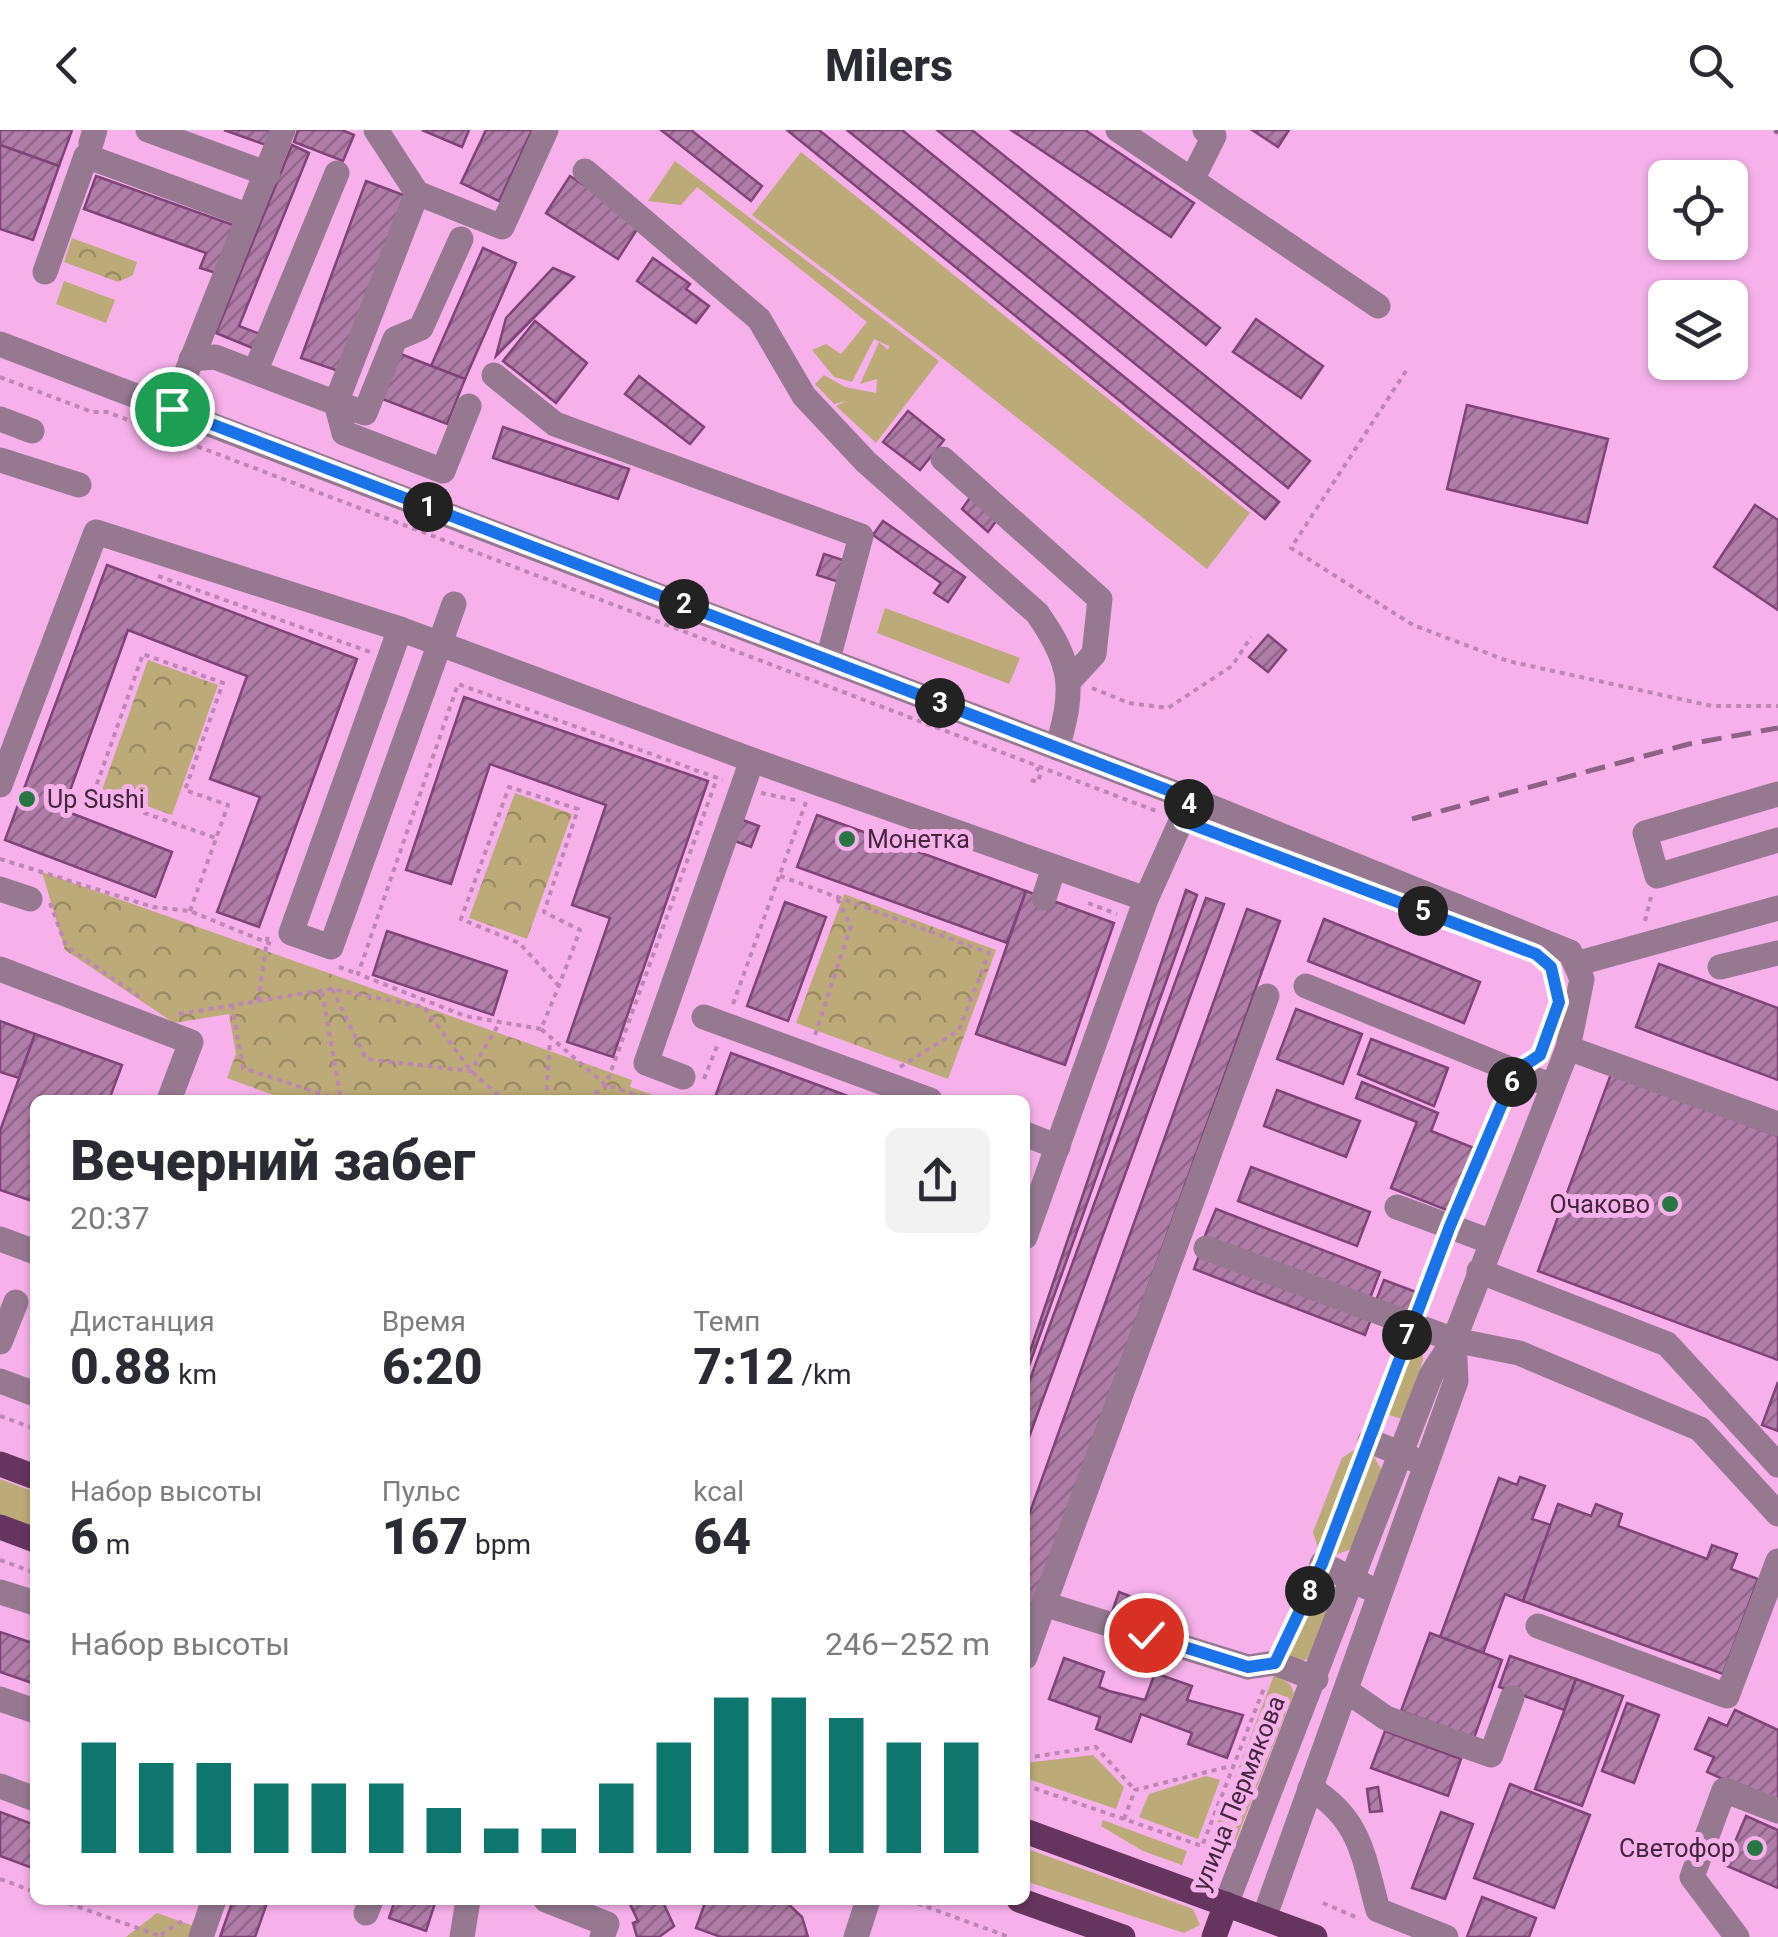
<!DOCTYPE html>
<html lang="ru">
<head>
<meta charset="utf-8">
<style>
	:root { --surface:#fff; --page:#f2f2f3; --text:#2b2b33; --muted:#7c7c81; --accent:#0f766e }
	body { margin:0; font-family:Roboto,sans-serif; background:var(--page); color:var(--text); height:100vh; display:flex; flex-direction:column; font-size:38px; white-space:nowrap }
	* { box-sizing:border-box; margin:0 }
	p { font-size:32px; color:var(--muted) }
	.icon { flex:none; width:55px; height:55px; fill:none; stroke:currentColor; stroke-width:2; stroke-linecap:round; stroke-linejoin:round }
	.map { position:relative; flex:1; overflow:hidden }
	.details { position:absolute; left:30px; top:965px; width:1000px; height:810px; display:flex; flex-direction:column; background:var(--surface); border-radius:15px; box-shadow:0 2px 8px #0004 }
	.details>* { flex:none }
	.controls { position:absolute; left:1648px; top:30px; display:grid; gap:20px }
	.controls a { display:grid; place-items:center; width:100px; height:100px; border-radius:15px; background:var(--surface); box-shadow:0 2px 8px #0004; font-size:50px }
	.pin { position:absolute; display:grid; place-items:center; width:85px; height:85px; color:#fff; margin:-42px; border:5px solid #fff; border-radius:50%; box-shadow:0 2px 10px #0007 }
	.km { position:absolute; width:50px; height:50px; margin:-25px; border-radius:50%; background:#222; color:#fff; font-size:28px; line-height:50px; text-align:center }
	.round { display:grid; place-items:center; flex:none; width:105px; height:105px; border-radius:15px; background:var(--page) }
	.headline { display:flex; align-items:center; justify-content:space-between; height:170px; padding:0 40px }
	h1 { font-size:55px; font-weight:800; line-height:75px }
	.stats { display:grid; grid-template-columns:repeat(3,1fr); gap:15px; height:170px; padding:10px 40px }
	.stats div { display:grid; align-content:center }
	.stats b { font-size:50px; font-weight:800 }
	.stats small { font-size:28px; font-weight:400 }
	.stats p { font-size:28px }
	.chart { height:280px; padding:20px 40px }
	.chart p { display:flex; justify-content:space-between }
	.chart svg { width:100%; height:180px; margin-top:10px; stroke:var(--accent); stroke-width:6 }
	header { display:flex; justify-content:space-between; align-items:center; height:130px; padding:0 40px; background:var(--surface); font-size:45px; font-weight:800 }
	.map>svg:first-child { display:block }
	.grass { fill:#bcab78 }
	.park { fill:url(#park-crowns) }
	.building { fill:url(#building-hatch); stroke:#7f4377; stroke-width:2.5 }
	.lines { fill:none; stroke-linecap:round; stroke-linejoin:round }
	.path { stroke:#be86b4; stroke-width:4; stroke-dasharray:5 5; stroke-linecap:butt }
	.minor { stroke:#967991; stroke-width:25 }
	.major { stroke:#66355f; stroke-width:25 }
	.rail { stroke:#8e6186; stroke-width:5; stroke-dasharray:20 10; stroke-linecap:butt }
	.route-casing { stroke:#fff; stroke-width:20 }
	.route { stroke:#1a73e8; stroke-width:12 }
	.poi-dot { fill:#297645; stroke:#f6b1ea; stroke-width:4 }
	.labels { text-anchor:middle; stroke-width:10; stroke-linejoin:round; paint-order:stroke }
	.poi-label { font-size:25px; fill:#41263d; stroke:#f6b1ea; text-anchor:start }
	.street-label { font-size:25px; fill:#41263d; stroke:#f6b1ea }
</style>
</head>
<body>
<header><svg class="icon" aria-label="back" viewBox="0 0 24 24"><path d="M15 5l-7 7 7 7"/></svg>Milers<svg class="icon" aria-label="search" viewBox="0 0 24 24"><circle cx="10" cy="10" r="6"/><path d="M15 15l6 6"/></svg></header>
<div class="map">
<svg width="1778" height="1807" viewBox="0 0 1778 1807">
	<defs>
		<pattern id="park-crowns" width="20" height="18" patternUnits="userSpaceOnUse" patternTransform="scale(2.5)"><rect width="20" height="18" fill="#bcab78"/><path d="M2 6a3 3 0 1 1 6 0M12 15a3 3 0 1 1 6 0" fill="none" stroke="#9a8b64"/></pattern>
		<pattern id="building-hatch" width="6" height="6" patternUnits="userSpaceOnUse" patternTransform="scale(2.5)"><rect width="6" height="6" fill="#af7da7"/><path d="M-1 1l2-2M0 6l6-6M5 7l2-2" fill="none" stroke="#906689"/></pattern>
	</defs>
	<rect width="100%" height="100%" fill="#f6b1ea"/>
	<g class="grass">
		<path d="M801,22L1250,383L1207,439L946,231L752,85Z"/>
		<path d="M675,31L939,231L876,313L836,276L846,271L834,274L815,254L824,245L845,257L876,263L877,249L860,254L879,212L888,220L889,216L874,209L852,252L834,247L812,220L826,214L841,224L867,192L697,57L681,75L648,71Z"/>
		<path d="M64,151L115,170L106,193L56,174Z"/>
		<path d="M885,478L1020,528L1009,554L877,503Z"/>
		<path d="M1414,1211L1423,1221V1230L1402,1289L1386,1284Z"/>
		<path d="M1354,1320L1361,1321L1320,1425L1313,1402L1342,1328Z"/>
		<path d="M1371,1322L1383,1342L1354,1418L1330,1427Z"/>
		<path d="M0,1349L35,1362V1400L0,1387Z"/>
		<path d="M1322,1445L1333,1465L1308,1528L1300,1533L1282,1528Z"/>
		<path d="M1274,1545L1290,1554L1294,1563L1236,1710L1222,1718L1210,1713Z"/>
		<path d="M1093,1625L1124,1657L1116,1679L1025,1648V1633Z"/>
		<path d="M1206,1646L1220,1650L1198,1709L1139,1687L1149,1664Z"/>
		<path d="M1103,1690L1187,1721L1182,1735L1143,1721L1101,1696Z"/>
		<path d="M1025,1718L1193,1779L1200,1795L1184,1803L1025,1751Z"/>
	</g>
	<g class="park">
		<path d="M72,108L137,132L133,145L118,152L64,132Z"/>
		<path d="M148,530L218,555L172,685L102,660Z"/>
		<path d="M515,663L572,684L527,809L469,788Z"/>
		<path d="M42,742L632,950L630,957L668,970H287L227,948L236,924L229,884L174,893L65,820Z"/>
		<path d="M844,764L996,820L948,949L796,893Z"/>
		<path d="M157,1783L194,1796L190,1807H126Z"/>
	</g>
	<g class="building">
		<path d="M0,0H72L59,36L0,15Z"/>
		<path d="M224,0H271L266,15Z"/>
		<path d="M298,0H342L354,5L343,31L294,12Z"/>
		<path d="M422,0H469L462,17Z"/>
		<path d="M486,0H532L499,71L461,53Z"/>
		<path d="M661,0H691L762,56L751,71Z"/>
		<path d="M787,0H819L1279,372L1265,389Z"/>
		<path d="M847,0H902L1310,331L1288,358Z"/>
		<path d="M937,0H972L1220,198L1206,215Z"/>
		<path d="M1011,0H1085L1194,73L1171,107Z"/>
		<path d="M1252,0H1289L1278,17Z"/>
		<path d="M0,15L59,36L33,110L0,99Z"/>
		<path d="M292,15L309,23L239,196L260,204L255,219L216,203Z"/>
		<path d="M96,46L236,96L219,144L200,138L206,123L84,79Z"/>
		<path d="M570,46L641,93L618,129L546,83Z"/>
		<path d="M366,51L406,66L341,242L301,228Z"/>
		<path d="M483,118L516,133L465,249L431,236Z"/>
		<path d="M653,128L690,154L686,159L709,176L696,193L637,151Z"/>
		<path d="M553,138L574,147L496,226L506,188Z"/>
		<path d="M1256,189L1323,236L1301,268L1233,222Z"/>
		<path d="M535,191L587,233L556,273L503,231Z"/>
		<path d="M398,223L465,249L447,294L380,268Z"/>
		<path d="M639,246L704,297L690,314L625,264Z"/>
		<path d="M1467,275L1608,309L1587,393L1447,359Z"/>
		<path d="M908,281L944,310L920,340L883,312Z"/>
		<path d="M503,297L629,339L618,369L493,328Z"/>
		<path d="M974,362L1000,386L988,402L962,379Z"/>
		<path d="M1755,375L1778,390V480L1714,437Z"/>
		<path d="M883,391L965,447L948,472L934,463L941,453L873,405Z"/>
		<path d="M824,424L846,431L839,452L817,445Z"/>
		<path d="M107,435L357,529L259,797L217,782L260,667L210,649L247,546L128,500L63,680L172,722L155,767L5,710Z"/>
		<path d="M1268,505L1286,520L1268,542L1249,527Z"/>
		<path d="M464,567L708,651L613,927L567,912L610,788L572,775L606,675L490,634L451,754L406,740Z"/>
		<path d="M817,685L1026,761L1007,813L797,737Z"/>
		<path d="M740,689L759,696L751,717L732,710Z"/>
		<path d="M1186,760L1197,765L1025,1247V1236Z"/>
		<path d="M1026,761L1114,793L1065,935L976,904Z"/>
		<path d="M1206,768L1224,774L1025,1318V1263Z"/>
		<path d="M785,772L826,787L788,891L747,876Z"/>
		<path d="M1247,779L1280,791L1033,1477L1025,1474V1396Z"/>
		<path d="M1324,789L1480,852L1464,893L1308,831Z"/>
		<path d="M387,801L507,841L493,885L373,845Z"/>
		<path d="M1659,834L1778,878V950L1636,897Z"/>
		<path d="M1296,879L1362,904L1343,954L1277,929Z"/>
		<path d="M0,891L35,904L19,948L0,942Z"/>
		<path d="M35,904L122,935L109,970H35V1072L0,1060V1001Z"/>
		<path d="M1371,909L1448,938L1434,976L1358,944Z"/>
		<path d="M731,923L837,962L858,970H714Z"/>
		<path d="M1611,944L1778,1006V1230L1538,1141Z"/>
		<path d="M1362,952L1438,983L1431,1001L1474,1018L1449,1081L1391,1058L1417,992L1356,968Z"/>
		<path d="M1277,960L1360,991L1346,1027L1264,996Z"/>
		<path d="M1251,1037L1370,1082L1357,1116L1238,1071Z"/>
		<path d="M1216,1079L1380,1142L1369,1171L1204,1108Z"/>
		<path d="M1200,1123L1371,1189L1365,1205L1194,1139Z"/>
		<path d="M1384,1150L1416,1162L1406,1186L1375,1173Z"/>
		<path d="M1778,1252V1301L1762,1295Z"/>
		<path d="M1520,1347L1545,1356L1532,1389L1551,1395L1523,1471L1505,1464L1483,1523L1440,1507L1499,1348L1517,1355Z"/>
		<path d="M1558,1374L1591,1386L1596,1374L1622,1384L1618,1396L1707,1429L1712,1415L1737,1424L1731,1439L1758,1449L1723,1544L1523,1471Z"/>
		<path d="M1119,1462L1137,1469L1128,1494L1110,1488Z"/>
		<path d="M1152,1485L1170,1491L1164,1508L1146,1501Z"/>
		<path d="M0,1502L35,1514V1554L0,1542Z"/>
		<path d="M1430,1503L1502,1530L1474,1608L1401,1581Z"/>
		<path d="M1510,1526L1576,1549L1564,1580L1499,1557Z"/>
		<path d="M1064,1528L1104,1542L1099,1557L1109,1561L1145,1570L1155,1543L1192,1556L1187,1570L1243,1585L1227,1628L1188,1614L1192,1603L1141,1584L1131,1612L1096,1599L1100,1587L1049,1569Z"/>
		<path d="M1576,1549L1623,1566L1582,1676L1535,1659Z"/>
		<path d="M1627,1573L1659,1585L1634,1653L1602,1641Z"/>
		<path d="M1735,1580L1778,1600V1674L1707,1642L1714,1627L1695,1619L1709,1588L1727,1596Z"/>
		<path d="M1385,1601L1461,1629L1448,1666L1371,1638Z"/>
		<path d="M1510,1654L1590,1685L1554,1778L1474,1748Z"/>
		<path d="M1378,1657L1382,1681L1370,1682L1367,1659Z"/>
		<path d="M0,1682L35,1695V1739L0,1726Z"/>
		<path d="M1441,1682L1473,1694L1445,1769L1412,1758Z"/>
		<path d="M1746,1686L1778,1700V1758L1725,1735Z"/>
		<path d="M1482,1767L1536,1788L1529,1807H1467Z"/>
		<path d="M233,1770H268L255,1807H220Z"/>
		<path d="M395,1770H436L426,1801L389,1788Z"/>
		<path d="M628,1770H662L674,1796L659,1807H637L633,1793L638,1791Z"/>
		<path d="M706,1770H784L802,1787L808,1807H721L696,1798Z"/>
	</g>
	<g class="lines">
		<g class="path">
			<path d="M1406,241L1291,418L1413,495L1508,531L1712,576H1778"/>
			<path d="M0,247L92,282H107L1156,681"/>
			<path d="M158,446L370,522"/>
			<path d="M1092,558L1129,573L1168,578L1232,536L1251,507"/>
			<path d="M1031,650L1038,652L1041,642L1036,638"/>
			<path d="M761,663L800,671"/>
			<path d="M0,729L153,777L190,781L273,815"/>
			<path d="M780,746L989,823L959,900L900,937"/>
			<path d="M50,773L66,816L144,870"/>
			<path d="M1088,773L1117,784"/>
			<path d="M190,781L228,675L185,660L223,553L143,524L93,665L216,708"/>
			<path d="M1645,791L1651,767"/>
			<path d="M1550,836L1558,855"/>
			<path d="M339,837L358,844"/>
			<path d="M559,856L519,813L461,789L509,657L578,679L544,782L580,800C568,833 555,866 541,899L606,955L654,970"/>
			<path d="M332,859L366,929L471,941L500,892"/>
			<path d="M322,862L341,970"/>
			<path d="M258,871L268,804"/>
			<path d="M733,874L806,672"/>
			<path d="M232,875L243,938L340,970"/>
			<path d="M179,884L331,859L424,877L471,941L504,970"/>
			<path d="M541,899L465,886L358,844L458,554L723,650"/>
			<path d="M815,905L851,796L836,766"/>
			<path d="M704,949L717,916"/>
			<path d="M546,970L550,910"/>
			<path d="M587,970L606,955L717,648"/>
			<path d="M1458,1077L1508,961"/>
			<path d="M1419,1174L1441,1118"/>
			<path d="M0,1286L35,1299"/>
			<path d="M1377,1292L1404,1216"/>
			<path d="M1331,1413L1363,1329"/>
			<path d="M0,1430L35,1443"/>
			<path d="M1284,1513L1313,1454"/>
			<path d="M1025,1628L1096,1617L1135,1660"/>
			<path d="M1025,1655L1202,1716L1264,1558"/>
			<path d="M1124,1689L1135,1660L1231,1636"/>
			<path d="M0,1749L35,1762"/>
			<path d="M59,1770L160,1806"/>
			<path d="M908,1770L1009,1807"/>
			<path d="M1323,1773L1360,1789"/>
			<path d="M161,1805L182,1791"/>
		</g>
		<g class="minor">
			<path d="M148,0L268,44"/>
			<path d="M376,0L417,63"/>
			<path d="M1118,0L1378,176"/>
			<path d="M91,13L95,0"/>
			<path d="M585,41L759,189L804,266L866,332L1037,483C1073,534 1075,559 1057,618"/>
			<path d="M1192,50L1214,6L1205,0"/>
			<path d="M461,109L421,198L395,209L365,283L336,273L344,303L443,341L469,276"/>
			<path d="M45,142L86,26L249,86"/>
			<path d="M0,214L1191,669L1570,822L1582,849L1568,918L1454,1210L1431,1245L1226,1774"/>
			<path d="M191,229L215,227L336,273L417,63L502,97L546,0"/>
			<path d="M255,242L337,43"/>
			<path d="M494,245L555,294L861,406L828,529"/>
			<path d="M172,279L283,0"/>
			<path d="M0,289L32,301"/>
			<path d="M943,329L1100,469L1094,524L1071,549"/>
			<path d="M0,330L79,355"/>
			<path d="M400,499L291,803L331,817L454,474"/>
			<path d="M0,655L96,402L400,499L752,630"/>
			<path d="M1778,664L1645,703L1657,746L1778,710"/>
			<path d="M0,759L30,769"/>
			<path d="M1044,768L1054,737"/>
			<path d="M1579,833L1778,778"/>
			<path d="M1720,837L1778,823"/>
			<path d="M0,839L191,912L169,970"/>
			<path d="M1306,856L1552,956"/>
			<path d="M704,887L930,970"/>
			<path d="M1568,918L1778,994"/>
			<path d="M683,947L646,933L752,630L1146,769"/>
			<path d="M1025,1004L1058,1017"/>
			<path d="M1397,1077L1489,1111"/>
			<path d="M1025,1107L1146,769L1191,669"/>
			<path d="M0,1109L35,1122"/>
			<path d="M1206,1118L1454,1210L1519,1223L1700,1299L1778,1384"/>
			<path d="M1479,1141L1667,1214L1778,1335"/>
			<path d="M0,1212L16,1172"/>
			<path d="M0,1251L35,1264"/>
			<path d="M1370,1311L1413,1329"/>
			<path d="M1322,1434L1367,1457"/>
			<path d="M0,1462L35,1473"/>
			<path d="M1044,1474L1267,866"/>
			<path d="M1538,1496L1727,1566L1778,1431"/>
			<path d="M1025,1527L1044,1474L1248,1537L1275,1533L1316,1549"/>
			<path d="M1347,1561L1386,1588L1491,1625L1512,1568"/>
			<path d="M0,1569L35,1581"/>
			<path d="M0,1656L35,1669"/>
			<path d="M1310,1658C1361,1689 1363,1726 1378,1780L1446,1807"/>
			<path d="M546,1770L607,1794L602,1807"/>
			<path d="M366,1783L371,1770"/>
			<path d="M1264,1788L1456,1251L1454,1210"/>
			<path d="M201,1807L214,1770"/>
			<path d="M462,1807L468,1770"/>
			<path d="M856,1807L868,1770"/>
			<path d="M1737,1807L1692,1747L1724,1660L1778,1681"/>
		</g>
		<g class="major">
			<path d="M0,1334L35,1347"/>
			<path d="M0,1397L35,1410"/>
			<path d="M1025,1701L1315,1807"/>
			<path d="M1019,1770L1123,1807"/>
			<path d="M1214,1807L1226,1774"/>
		</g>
		<g class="rail">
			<path d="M1775,0L1778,3"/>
			<path d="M1412,689L1689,614L1778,598"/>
		</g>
	</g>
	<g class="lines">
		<g class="route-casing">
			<path id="route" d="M172,279L1191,669L1183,691L1536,824L1551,837L1559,872L1540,925L1516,941L1450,1096L1322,1434L1275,1533L1248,1537L1146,1505"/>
		</g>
		<use href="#route" class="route"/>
	</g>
	<g class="poi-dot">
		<circle cx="27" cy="669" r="10"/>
		<circle cx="847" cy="709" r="10"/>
		<circle cx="1670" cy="1074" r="10"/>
		<circle cx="1755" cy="1718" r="10"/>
	</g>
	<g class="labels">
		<g class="poi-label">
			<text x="47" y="678">Up Sushi</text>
			<text x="867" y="718">Монетка</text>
			<text x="1650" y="1083" text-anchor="end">Очаково</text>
			<text x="1735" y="1727" text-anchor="end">Светофор</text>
		</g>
		<g class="street-label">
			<text transform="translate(1238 1663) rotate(-68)" y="9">улица Пермякова</text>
		</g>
	</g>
</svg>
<div class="controls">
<a><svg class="icon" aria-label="locate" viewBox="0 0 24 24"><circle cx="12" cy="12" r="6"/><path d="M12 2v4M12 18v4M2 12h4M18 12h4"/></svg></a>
<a><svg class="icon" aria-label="layers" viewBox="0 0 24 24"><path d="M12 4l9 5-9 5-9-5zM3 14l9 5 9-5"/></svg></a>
</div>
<div class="pin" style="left:172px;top:279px;background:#1e9e55"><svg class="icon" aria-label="arrive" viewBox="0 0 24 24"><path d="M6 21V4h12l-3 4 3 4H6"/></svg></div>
<div class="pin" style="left:1146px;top:1505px;background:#d93025"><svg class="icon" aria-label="check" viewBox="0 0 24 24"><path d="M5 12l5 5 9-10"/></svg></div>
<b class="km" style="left:428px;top:377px">1</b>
<b class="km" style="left:684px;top:474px">2</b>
<b class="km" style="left:940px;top:573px">3</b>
<b class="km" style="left:1189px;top:674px">4</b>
<b class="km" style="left:1423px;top:781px">5</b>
<b class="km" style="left:1512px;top:952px">6</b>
<b class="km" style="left:1407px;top:1205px">7</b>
<b class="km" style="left:1310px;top:1461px">8</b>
<section class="details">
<div class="headline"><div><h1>Вечерний забег</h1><p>20:37</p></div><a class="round"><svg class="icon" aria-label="share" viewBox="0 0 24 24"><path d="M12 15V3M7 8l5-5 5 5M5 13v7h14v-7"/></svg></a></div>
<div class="stats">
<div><p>Дистанция</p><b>0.88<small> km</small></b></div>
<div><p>Время</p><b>6:20</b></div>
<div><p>Темп</p><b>7:12<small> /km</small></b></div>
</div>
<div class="stats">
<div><p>Набор высоты</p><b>6<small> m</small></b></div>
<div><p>Пульс</p><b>167<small> bpm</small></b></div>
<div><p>kcal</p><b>64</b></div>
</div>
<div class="chart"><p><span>Набор высоты</span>246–252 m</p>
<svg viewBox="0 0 160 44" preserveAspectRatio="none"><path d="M5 44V17M15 44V22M25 44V22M35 44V27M45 44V27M55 44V27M65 44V33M75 44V38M85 44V38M95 44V27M105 44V17M115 44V6M125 44V6M135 44V11M145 44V17M155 44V17"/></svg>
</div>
</section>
</div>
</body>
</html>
